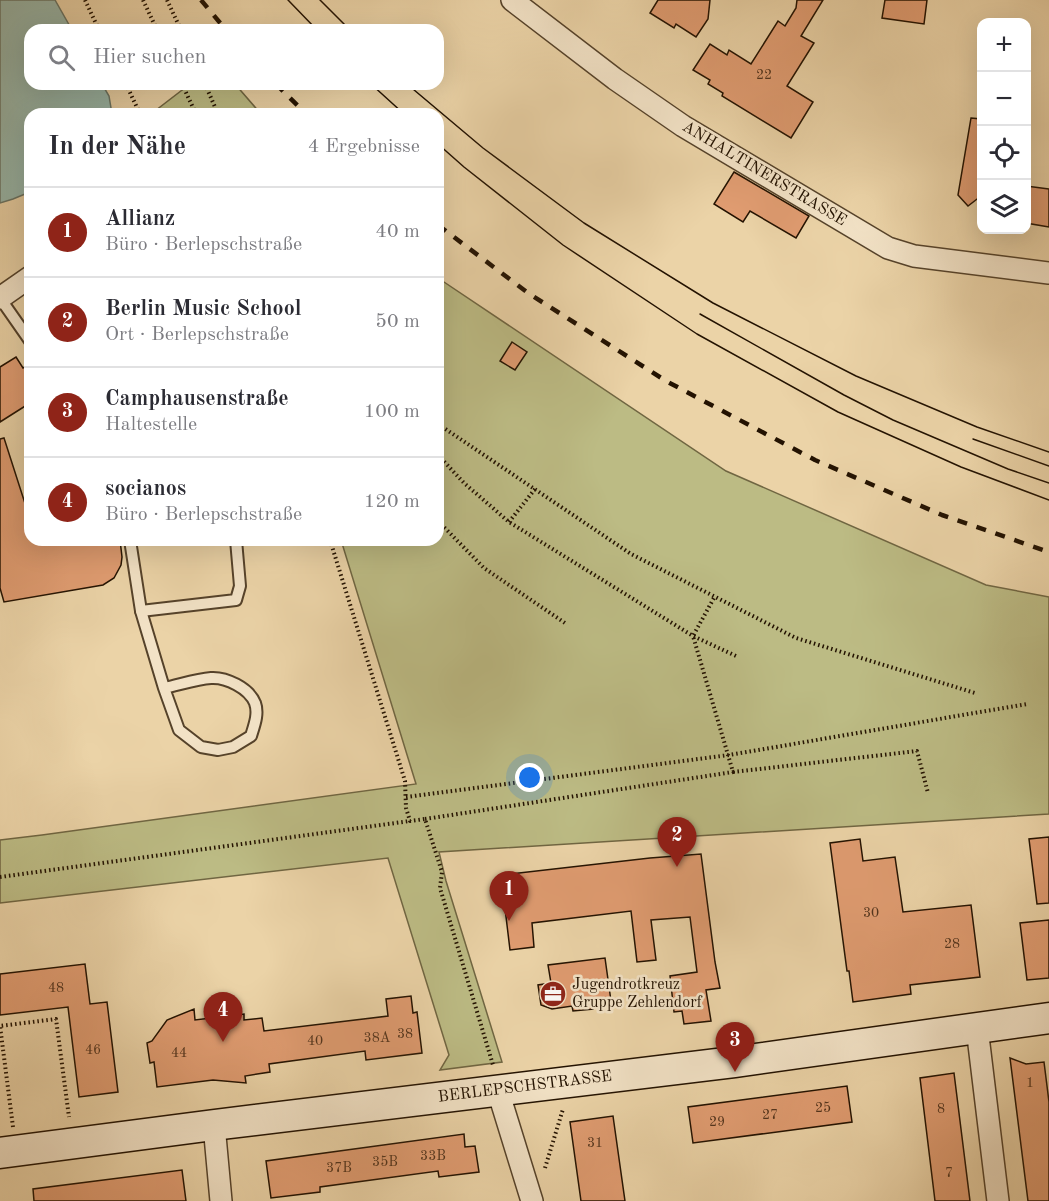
<!DOCTYPE html>
<html lang="de">
<meta charset="utf-8">
<style>
body{margin:0;font-family:"Old Standard TT",serif;background:#f2f2f3;color:#2b2b33}
.controls{position:absolute;right:18px;top:18px;display:grid;overflow:hidden;border-radius:12px;box-shadow:0 6px 24px #0002}
.controls button{width:54px;height:54px;display:grid;place-items:center;padding:0;border:0;border-bottom:2px solid #e1e1e2;background:#fff;color:#2b2b33;font:30px sans-serif}
.you{position:absolute;left:530px;top:778px;width:21px;height:21px;margin:-15px;border:4px solid #fff;border-radius:50%;background:#1a73e8;box-shadow:0 0 0 9px #1a73e833}
.badge{display:grid;place-items:center;width:39px;height:39px;border-radius:50%;background:#8f2418;color:#fff;font-size:20px;font-weight:700}
.pin{position:absolute;translate:-50% -50px;filter:drop-shadow(0 2px 3px #0008)}
.pin::after{content:'';position:absolute;top:32px;width:21px;height:18px;background:inherit;clip-path:polygon(0 0,100% 0,50% 100%)}
.list{margin:0;padding:0;list-style:none}
h2{display:flex;justify-content:space-between;align-items:center;height:78px;margin:0;padding:0 24px;font-size:26px}
h2 small{font-size:20px;font-weight:400;color:#7c7c81}
.list li{display:grid;grid-template-columns:39px 1fr auto;gap:18px;align-items:center;box-sizing:border-box;height:90px;padding:0 24px;border-top:2px solid #e1e1e2}
.list b{display:block;font-size:22px;white-space:nowrap}
.list p{margin:0;font-size:20px;white-space:nowrap;color:#7c7c81}
.list em{font-size:20px;font-style:normal;color:#7c7c81}
.icon{flex:none;width:33px;height:33px;fill:none;stroke:currentColor;stroke-width:2;stroke-linecap:round;stroke-linejoin:round}
.map{position:relative;flex:none;width:1049px;height:1201px;overflow:hidden}
.search{position:absolute;background:#fff;box-shadow:0 6px 24px #0002;left:24px;top:24px;width:420px;height:66px;display:flex;align-items:center;gap:15px;box-sizing:border-box;padding:0 21px;border-radius:18px;color:#7c7c81;font-size:22px}
.panel{position:absolute;background:#fff;box-shadow:0 6px 24px #0002;left:24px;top:108px;width:420px;height:438px;border-radius:18px}
.map>svg:first-child{display:block}
.green{fill:#bcbb84;stroke:#706642;stroke-width:1.5}
.water{fill:#98b7aa;stroke:#697566;stroke-width:1.5}
.building{fill:#e09c71;stroke:#231201;stroke-width:1.5}
.lines{fill:none;stroke-linecap:round;stroke-linejoin:round}
.lane-casing{stroke:#55422a;stroke-width:14}
.street-casing{stroke:#55422a;stroke-width:24}
.secondary-casing{stroke:#231201;stroke-width:33}
.path{stroke:#231201;stroke-width:4;stroke-dasharray:1.5 3;stroke-linecap:butt}
.lane{stroke:#f2e2c6;stroke-width:10}
.street{stroke:#f2e2c6;stroke-width:21}
.secondary{stroke:#f2e2c6;stroke-width:30}
.tram{stroke:#231201;stroke-width:1.5}
.rail{stroke:#231201;stroke-width:4.5;stroke-dasharray:10 10;stroke-linecap:butt}
.labels{text-anchor:middle;dominant-baseline:central;stroke-width:5;stroke-linejoin:round;paint-order:stroke}
.number-label{font-size:14px;fill:#52341d}
.street-label{font-size:16px;fill:#231201;stroke:#f2e2c6}
.poi-label{font-size:16px;fill:#231201;stroke:#f2e2c6;text-anchor:start}
</style>
<div class="map">
<svg width="1049" height="1201" viewBox="0 0 1049 1201">
<rect width="100%" height="100%" fill="#ebd3a7"/>
<filter id="stains"><feTurbulence type="fractalNoise" baseFrequency=".00333" numOctaves="4"/><feColorMatrix values="0 0 0 0 .2 0 0 0 0 .09 0 0 0 0 .02 0 0 0 .5 -.17"/></filter>
<radialGradient id="worn" r=".72"><stop offset=".6" stop-color="#630" stop-opacity="0"/><stop offset="1" stop-color="#630" stop-opacity=".3"/></radialGradient>
<g class="green">
<polygon points="190,84 235,84 261,114 151,114"/>
<polygon points="438,278 726,471 986,585 1049,597 1049,814 439,852 446,881 502,1062 440,1070 449,1055 388,858 0,903 0,840 42,835 416,784 341,540 438,540"/>
</g>
<polygon class="water" points="0,0 55,0 72,30 30,30 30,84 102,84 109,96 112,114 30,114 30,192 13,199 0,203"/>
<g class="building">
<polygon points="658,0 710,0 708,19 696,37 676,24 674,28 650,13"/>
<polygon points="797,0 823,0 801,36 814,43 787,86 813,102 791,138 722,96 723,93 708,84 710,80 693,70 710,44 727,55 729,50 751,64 778,21 785,26 796,8"/>
<polygon points="885,0 927,0 924,24 882,18"/>
<polygon points="971,118 981,119 981,196 968,206 958,195"/>
<polygon points="734,172 809,216 796,238 750,211 743,222 714,204"/>
<polygon points="1026,186 1049,189 1049,227 1026,223"/>
<polygon points="512,342 527,352 515,370 500,361"/>
<polygon points="16,357 23,368 30,364 30,403 0,422 0,367"/>
<polygon points="4,438 30,519 30,540 120,540 122,557 121,565 114,578 103,585 4,602 0,588 0,439"/>
<polygon points="1049,837 1049,903 1037,904 1029,839"/>
<polygon points="860,839 863,861 895,857 903,912 971,905 980,977 910,985 911,994 853,1002 849,971 847,971 830,843"/>
<polygon points="701,854 715,962 720,988 706,990 711,1021 684,1024 682,1011 674,1012 670,976 697,972 690,917 651,920 656,960 637,962 631,911 532,923 534,947 510,950 501,875 650,858"/>
<polygon points="1049,920 1049,978 1027,980 1020,923"/>
<polygon points="605,958 611,1001 592,1004 593,1009 573,1011 572,1006 552,1009 541,1005 538,985 551,983 548,965"/>
<polygon points="85,964 90,1004 107,1002 118,1092 79,1097 68,1007 0,1015 0,974"/>
<polygon points="411,996 413,1013 417,1012 422,1053 366,1060 365,1051 269,1064 270,1072 245,1076 246,1083 213,1080 157,1087 154,1062 150,1063 147,1043 152,1041 167,1020 194,1009 195,1020 244,1014 244,1020 262,1018 264,1031 388,1016 386,999"/>
<polygon points="1010,1058 1026,1064 1044,1062 1049,1102 1049,1201 1028,1201"/>
<polygon points="954,1073 970,1201 935,1201 920,1078"/>
<polygon points="847,1086 852,1122 693,1143 688,1107"/>
<polygon points="613,1116 625,1201 581,1201 570,1122"/>
<polygon points="464,1134 465,1147 475,1146 479,1172 439,1177 438,1171 320,1187 320,1192 271,1198 266,1161"/>
<polygon points="182,1170 186,1201 34,1201 33,1189"/>
</g>
<g class="lines">
<defs>
<g id="lane">
<polyline points="0,298 30,341"/>
<path d="M130,540L141,611L164,688L179,730L201,747L218,750L233,747L251,736C254,726 259,714 255,703C249,688 226,677 211,678C196,679 179,685 164,688"/>
<polyline points="141,611 236,600 240,586 236,540"/>
</g>
<g id="street">
<polyline points="512,0 615,79 683,126 888,248 914,256 1049,273"/>
<polyline points="0,298 30,277"/>
<polyline points="977,1028 998,1201"/>
<polyline points="498,1091 532,1201"/>
<polyline points="214,1125 221,1201"/>
</g>
<polyline id="secondary" points="0,1153 214,1125 734,1062 1049,1018"/>
</defs>
<use href="#lane" class="lane-casing"/>
<use href="#street" class="street-casing"/>
<use href="#secondary" class="secondary-casing"/>
<g class="path">
<polyline points="85,0 99,30"/>
<polyline points="143,0 157,30"/>
<polyline points="167,0 181,30"/>
<polyline points="126,84 140,114"/>
<polyline points="182,84 196,114"/>
<polyline points="205,84 218,114"/>
<polyline points="438,424 631,554 796,638 975,693"/>
<polyline points="438,455 464,483 509,522 693,636 736,656"/>
<polyline points="438,521 484,568 565,623"/>
<polyline points="509,522 535,489"/>
<polyline points="330,540 405,781 406,808 410,821 425,819 442,872 440,888 493,1065"/>
<polyline points="733,772 917,751 928,793"/>
<polyline points="406,797 729,755 1027,704"/>
<polyline points="425,819 733,772 693,636 715,596"/>
<polyline points="0,877 410,821"/>
<polyline points="13,1127 0,1026 56,1019 69,1117"/>
<polyline points="545,1168 563,1109"/>
</g>
<use href="#lane" class="lane"/>
<use href="#street" class="street"/>
<use href="#secondary" class="secondary"/>
<g class="tram">
<polyline points="288,0 317,30"/>
<polyline points="320,0 350,30"/>
<polyline points="371,84 404,114"/>
<polyline points="407,84 483,148 584,223 713,303 856,376 977,427 1049,452"/>
<polyline points="438,144 464,167 563,245 697,334 838,412 961,467 1049,500"/>
<polyline points="700,314 844,395 893,420 1008,469 1049,483"/>
<polyline points="973,439 1049,466"/>
</g>
<g class="rail">
<polyline points="201,0 226,30"/>
<polyline points="276,84 306,114"/>
<polyline points="438,225 528,293 666,381 815,460 942,515 1049,552"/>
</g>
</g>
<defs>
<symbol id="office-disc" viewBox="-11 -11 22 22"><circle r="9.5" fill="#8f2418" stroke="#f2e2c6"/><path d="M-6-3h4V-5.5h4V-3h4V5H-6ZM-1-4.5V-3h2v-1.5ZM-6 0V1H6V0Z" fill="#fff"/></symbol>
</defs>
<g fill-rule="evenodd">
<use href="#office-disc" x="538" y="979" width="30" height="30"/>
</g>
<g class="labels">
<g class="number-label">
<text x="764" y="75">22</text>
<text x="871" y="913">30</text>
<text x="952" y="944">28</text>
<text x="56" y="988">48</text>
<text x="405" y="1034">38</text>
<text x="377" y="1038">38A</text>
<text x="315" y="1041">40</text>
<text x="93" y="1050">46</text>
<text x="179" y="1053">44</text>
<text x="1030" y="1083">1</text>
<text x="823" y="1108">25</text>
<text x="941" y="1109">8</text>
<text x="770" y="1115">27</text>
<text x="717" y="1122">29</text>
<text x="595" y="1143">31</text>
<text x="433" y="1156">33B</text>
<text x="385" y="1162">35B</text>
<text x="339" y="1168">37B</text>
<text x="949" y="1173">7</text>
</g>
<g class="street-label">
<text transform="translate(764 174) rotate(31)">ANHALTINERSTRASSE</text>
<text transform="translate(525 1087) rotate(-7)">BERLEPSCHSTRASSE</text>
</g>
<g class="poi-label">
<text x="572" y="985">Jugendrotkreuz<tspan x="572" dy="18">Gruppe Zehlendorf</tspan></text>
</g>
</g>
<rect width="100%" height="100%" filter="url(#stains)"/>
<rect width="100%" height="100%" fill="url(#worn)"/>
</svg>
<div class="controls">
<button>+</button>
<button>−</button>
<button><svg class="icon" aria-label="locate" viewBox="0 0 24 24"><circle cx="12" cy="12" r="6"/><path d="M12 2v4M12 18v4M2 12h4M18 12h4"/></svg></button>
<button><svg class="icon" aria-label="layers" viewBox="0 0 24 24"><path d="M12 4l9 5-9 5-9-5zM3 14l9 5 9-5"/></svg></button>
</div>
<div class="you"></div>
<div class="pin badge" style="left:509px;top:921px">1</div>
<div class="pin badge" style="left:677px;top:867px">2</div>
<div class="pin badge" style="left:735px;top:1072px">3</div>
<div class="pin badge" style="left:223px;top:1042px">4</div>
<div class="search"><svg class="icon" aria-label="search" viewBox="0 0 24 24"><circle cx="10" cy="10" r="6"/><path d="M15 15l6 6"/></svg>Hier suchen</div>
<section class="panel">
<h2>In der Nähe<small>4 Ergebnisse</small></h2>
<ul class="list">
<li><span class="badge">1</span><div><b>Allianz</b><p>Büro · Berlepschstraße</p></div><em>40 m</em></li>
<li><span class="badge">2</span><div><b>Berlin Music School</b><p>Ort · Berlepschstraße</p></div><em>50 m</em></li>
<li><span class="badge">3</span><div><b>Camphausenstraße</b><p>Haltestelle</p></div><em>100 m</em></li>
<li><span class="badge">4</span><div><b>socianos</b><p>Büro · Berlepschstraße</p></div><em>120 m</em></li>
</ul>
</section>
</div>
